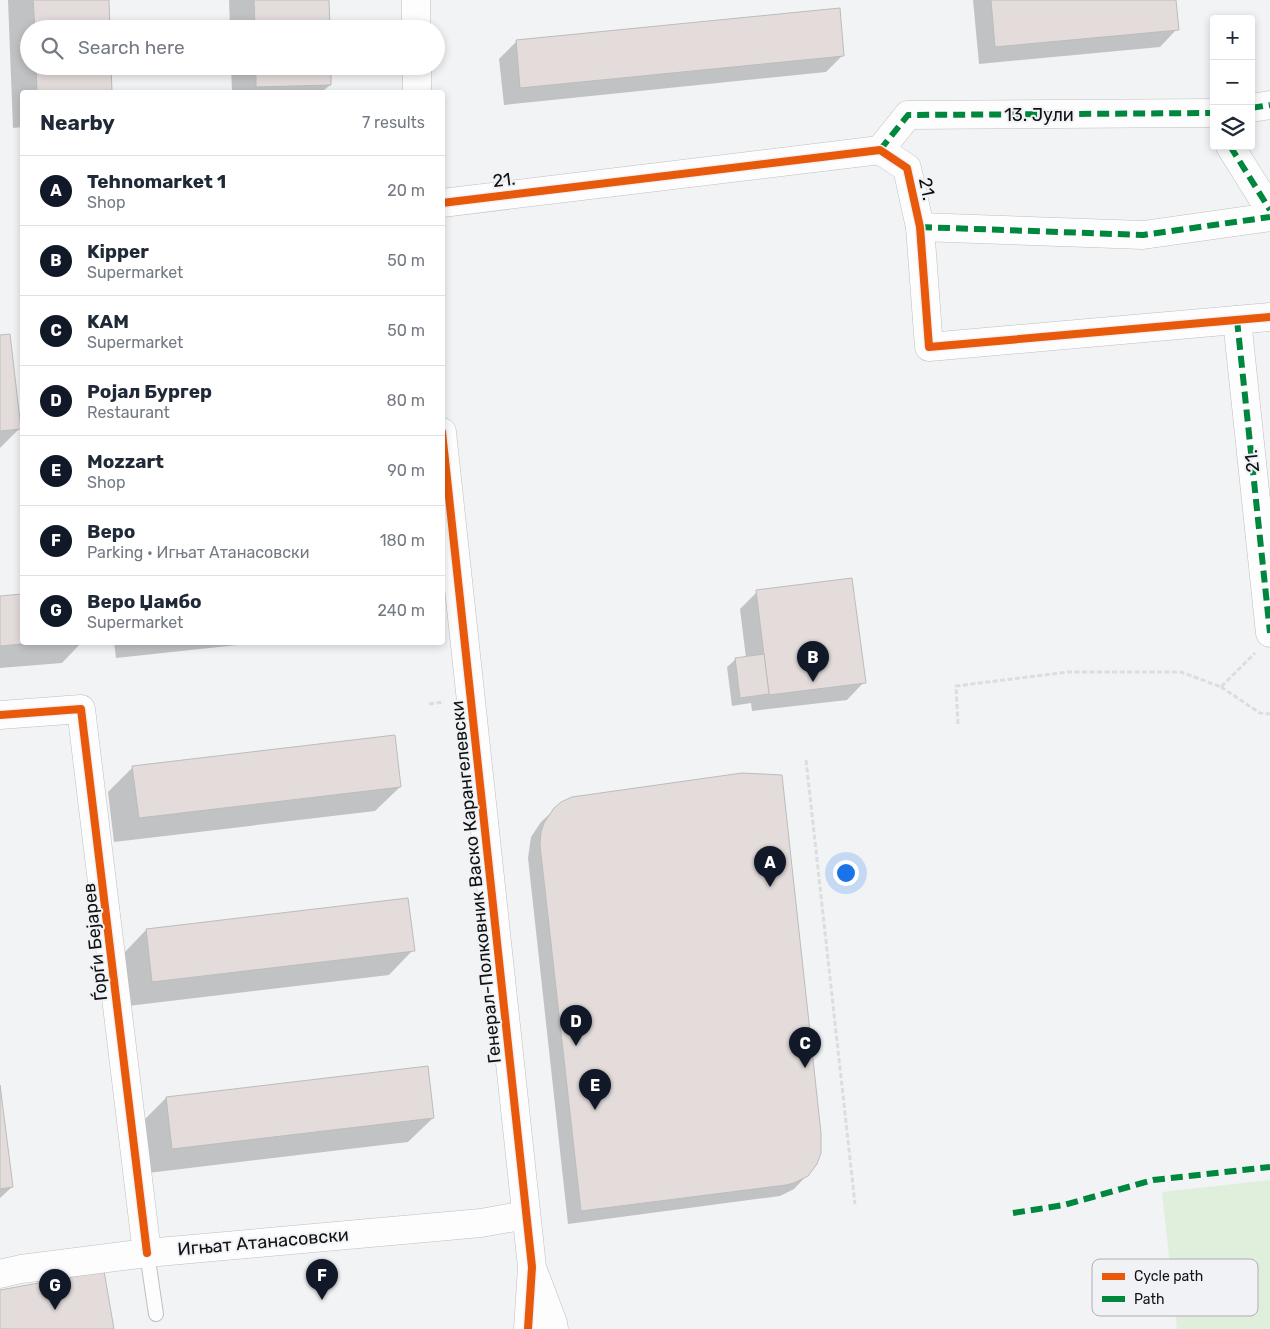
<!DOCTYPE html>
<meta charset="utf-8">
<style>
body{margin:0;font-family:Rubik,sans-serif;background:#f2f2f3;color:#1f2937}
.controls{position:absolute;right:15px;top:15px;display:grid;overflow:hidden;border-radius:5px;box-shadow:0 2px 8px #0003}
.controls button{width:45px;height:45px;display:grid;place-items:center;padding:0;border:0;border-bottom:1px solid #e0e1e3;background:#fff;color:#1f2937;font:25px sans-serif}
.you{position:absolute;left:845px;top:872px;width:18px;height:18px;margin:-12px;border:4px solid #fff;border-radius:50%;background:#1a73e8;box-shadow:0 0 0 8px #1a73e833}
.badge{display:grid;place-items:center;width:32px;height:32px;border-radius:50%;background:#111827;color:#fff;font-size:16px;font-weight:700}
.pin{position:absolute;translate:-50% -41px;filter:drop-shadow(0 1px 2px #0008)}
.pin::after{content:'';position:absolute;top:26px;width:18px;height:15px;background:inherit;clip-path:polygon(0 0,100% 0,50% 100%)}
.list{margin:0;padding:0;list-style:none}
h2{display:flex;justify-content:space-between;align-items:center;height:65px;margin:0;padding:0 20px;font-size:21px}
h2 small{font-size:16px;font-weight:400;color:#747a83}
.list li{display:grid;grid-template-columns:32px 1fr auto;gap:15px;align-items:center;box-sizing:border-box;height:70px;padding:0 20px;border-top:1px solid #e0e1e3}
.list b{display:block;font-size:19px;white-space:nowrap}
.list p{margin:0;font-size:16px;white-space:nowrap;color:#747a83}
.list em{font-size:16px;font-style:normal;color:#747a83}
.icon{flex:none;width:28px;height:28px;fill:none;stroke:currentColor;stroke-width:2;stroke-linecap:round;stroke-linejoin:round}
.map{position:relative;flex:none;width:1270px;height:1329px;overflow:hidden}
.search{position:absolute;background:#fff;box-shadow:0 2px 8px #0003;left:20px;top:20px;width:425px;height:55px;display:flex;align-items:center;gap:12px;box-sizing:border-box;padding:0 18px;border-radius:28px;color:#747a83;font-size:19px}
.panel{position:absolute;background:#fff;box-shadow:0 2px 8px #0003;left:20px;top:90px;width:425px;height:555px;border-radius:5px}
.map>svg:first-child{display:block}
.green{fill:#e0efdb}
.shadow{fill:#0003}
.building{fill:#e3dcdb;stroke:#bcbcbd}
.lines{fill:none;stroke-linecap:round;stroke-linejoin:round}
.lane-casing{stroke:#bebfc1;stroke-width:16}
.street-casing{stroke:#bebfc1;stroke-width:29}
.secondary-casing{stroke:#bebfc1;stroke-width:29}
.path{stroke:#ddd;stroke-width:3;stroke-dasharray:5 2.5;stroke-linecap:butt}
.lane{stroke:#fdfdfe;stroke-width:14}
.street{stroke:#fdfdfe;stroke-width:28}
.secondary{stroke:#fdfdfe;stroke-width:28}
.quiet{stroke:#00873e;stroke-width:6;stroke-dasharray:12 6;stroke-linecap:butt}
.cycleway-casing{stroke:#f0f2f6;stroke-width:11}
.cycleway{stroke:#e8590c;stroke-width:8}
.labels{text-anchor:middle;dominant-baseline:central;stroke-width:4;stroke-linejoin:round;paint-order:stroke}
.street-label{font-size:18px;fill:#101112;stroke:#f0f2f6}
.key{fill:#f0f2f6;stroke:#adaeb2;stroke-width:1}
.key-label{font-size:14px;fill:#101112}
</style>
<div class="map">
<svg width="1270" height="1329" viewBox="0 0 1270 1329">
<rect width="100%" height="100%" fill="#f1f3f5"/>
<polygon class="green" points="1270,1180 1270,1329 1177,1329 1162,1192"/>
<g class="shadow">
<polygon points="8,0 108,0 109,29 29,29 29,66 110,66 111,92 22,92 22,127 13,128"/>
<polygon points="229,0 328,0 328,29 230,29"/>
<polygon points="973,0 1175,0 1177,29 1160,47 979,64"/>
<polygon points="838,9 843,55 826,72 504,105 499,59 516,42"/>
<polygon points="231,66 329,66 330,85 322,92 232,92"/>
<polygon points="0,336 20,428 0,448"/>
<polygon points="757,592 864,682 847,700 752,711 751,703 732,706 727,667 736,659 746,658 740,609"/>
<polygon points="22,595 22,642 82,642 62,663 0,668 0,597"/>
<polygon points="114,642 266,642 116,658"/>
<polygon points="133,767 400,787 375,811 114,842 108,792"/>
<polygon points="555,809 820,1153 812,1170 794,1189 780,1196 568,1224 528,858 531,837 541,822"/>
<polygon points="146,930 413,950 389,975 128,1006 122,955"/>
<polygon points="0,1095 12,1187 0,1198"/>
<polygon points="166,1098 433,1118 408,1142 148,1173 142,1122"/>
</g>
<g class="building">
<polygon points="33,0 109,0 110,29 35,29"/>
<polygon points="254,0 329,0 330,29 255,29"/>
<polygon points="991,0 1176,0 1179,30 995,47"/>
<polygon points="840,8 844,56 520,88 516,40"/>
<polygon points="36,66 111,66 112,92 37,92"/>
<polygon points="256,66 331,66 331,85 256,87"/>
<polygon points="10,334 21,429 0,431 0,335"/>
<polygon points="852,578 866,683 769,695 756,590"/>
<polygon points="22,594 22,642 43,642 0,646 0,596"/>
<polygon points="764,654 769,694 740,698 735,658"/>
<polygon points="395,735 401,787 139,818 132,766"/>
<polygon points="742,773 782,775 821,1133 821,1153 817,1164 808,1176 794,1183 786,1185 581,1211 540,845 541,832 544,823 554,808 561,802 572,797"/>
<polygon points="408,898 415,951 152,982 146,929"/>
<polygon points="428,1066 434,1118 172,1149 166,1097"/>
<polygon points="0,1085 13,1187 0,1189"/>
<polygon points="104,1271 114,1329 0,1329 0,1290"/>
</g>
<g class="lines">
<defs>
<polyline id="lane" points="147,1253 156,1314"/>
<g id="street">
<polyline points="1251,108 1270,105"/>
<polyline points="1230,146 1270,210"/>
<polyline points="880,150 908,115 1214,113"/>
<polyline points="442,203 880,150 907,168 920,227 929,347 1270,317"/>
<polyline points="920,227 1143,235 1270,217"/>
<polyline points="1237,320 1270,633"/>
<path d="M0,715L81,709C104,890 124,1072 147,1253"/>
<polyline points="0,1274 21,1269 147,1253 481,1223 526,1215"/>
</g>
<g id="secondary">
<polyline points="416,0 416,29"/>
<polyline points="417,66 417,92"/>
<polyline points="442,432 532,1267 528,1329"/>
<polyline points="534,1273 553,1323 554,1329"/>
</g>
</defs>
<use href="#lane" class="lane-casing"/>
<use href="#street" class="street-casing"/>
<use href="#secondary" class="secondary-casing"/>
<g class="path">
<polyline points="1221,687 1260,713 1270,714"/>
<polyline points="429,704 444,702"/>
<polyline points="958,724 956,686 1068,672 1181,672 1221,687 1255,653"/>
<polyline points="806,760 855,1204"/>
</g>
<use href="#lane" class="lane"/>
<use href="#street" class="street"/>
<use href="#secondary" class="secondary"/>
<g class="quiet">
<polyline points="1251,108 1270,105"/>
<polyline points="1230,146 1270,210"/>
<polyline points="880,150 908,115 1214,113"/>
<polyline points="920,227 1143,235 1270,217"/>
<polyline points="1237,320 1270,633"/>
<polyline points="1013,1213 1064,1205 1153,1180 1270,1167"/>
</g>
<defs>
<g id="cycleway">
<polyline points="442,203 880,150 907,168 920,227 929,347 1270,317"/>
<polyline points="442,432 532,1267 528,1329"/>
<path d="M0,715L81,709C104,890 124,1072 147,1253"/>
</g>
</defs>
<use href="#cycleway" class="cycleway-casing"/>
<use href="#cycleway" class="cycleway"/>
</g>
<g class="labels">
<g class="street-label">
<text x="1039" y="115">13. Јули</text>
<text transform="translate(504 180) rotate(-7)">21.</text>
<text transform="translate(927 189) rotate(78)">21.</text>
<text transform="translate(1252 461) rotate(-96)">21.</text>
<text transform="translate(476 882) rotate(-96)">Генерал-Полковник Васко Карангелевски</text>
<text transform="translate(95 942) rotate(-96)">Ѓорѓи Бејарев</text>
<text transform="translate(263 1242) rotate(-5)">Игњат Атанасовски</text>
</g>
</g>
<rect x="1092" y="1259" width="166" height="57" rx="8" class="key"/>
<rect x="1102" y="1273" width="23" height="7" fill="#e8590c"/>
<rect x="1102" y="1296" width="23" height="6" fill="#00873e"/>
<g class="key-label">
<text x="1134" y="1281">Cycle path</text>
<text x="1134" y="1304">Path</text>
</g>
</svg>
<div class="controls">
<button>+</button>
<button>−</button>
<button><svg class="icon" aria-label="layers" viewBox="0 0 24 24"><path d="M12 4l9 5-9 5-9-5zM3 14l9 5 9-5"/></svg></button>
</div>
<div class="you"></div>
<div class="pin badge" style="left:770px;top:887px">A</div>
<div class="pin badge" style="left:813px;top:682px">B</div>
<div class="pin badge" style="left:805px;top:1068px">C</div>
<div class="pin badge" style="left:576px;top:1046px">D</div>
<div class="pin badge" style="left:595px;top:1110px">E</div>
<div class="pin badge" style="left:322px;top:1300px">F</div>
<div class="pin badge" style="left:55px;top:1310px">G</div>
<div class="search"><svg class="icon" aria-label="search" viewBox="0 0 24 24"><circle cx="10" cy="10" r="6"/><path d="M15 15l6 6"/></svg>Search here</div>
<section class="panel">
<h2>Nearby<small>7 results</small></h2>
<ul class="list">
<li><span class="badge">A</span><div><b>Tehnomarket 1</b><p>Shop</p></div><em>20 m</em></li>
<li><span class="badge">B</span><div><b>Kipper</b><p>Supermarket</p></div><em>50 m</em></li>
<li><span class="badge">C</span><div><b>KAM</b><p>Supermarket</p></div><em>50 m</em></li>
<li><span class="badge">D</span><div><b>Ројал Бургер</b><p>Restaurant</p></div><em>80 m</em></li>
<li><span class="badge">E</span><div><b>Mozzart</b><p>Shop</p></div><em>90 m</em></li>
<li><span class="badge">F</span><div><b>Веро</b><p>Parking · Игњат Атанасовски</p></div><em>180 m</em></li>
<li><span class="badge">G</span><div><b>Веро Џамбо</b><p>Supermarket</p></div><em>240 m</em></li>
</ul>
</section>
</div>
